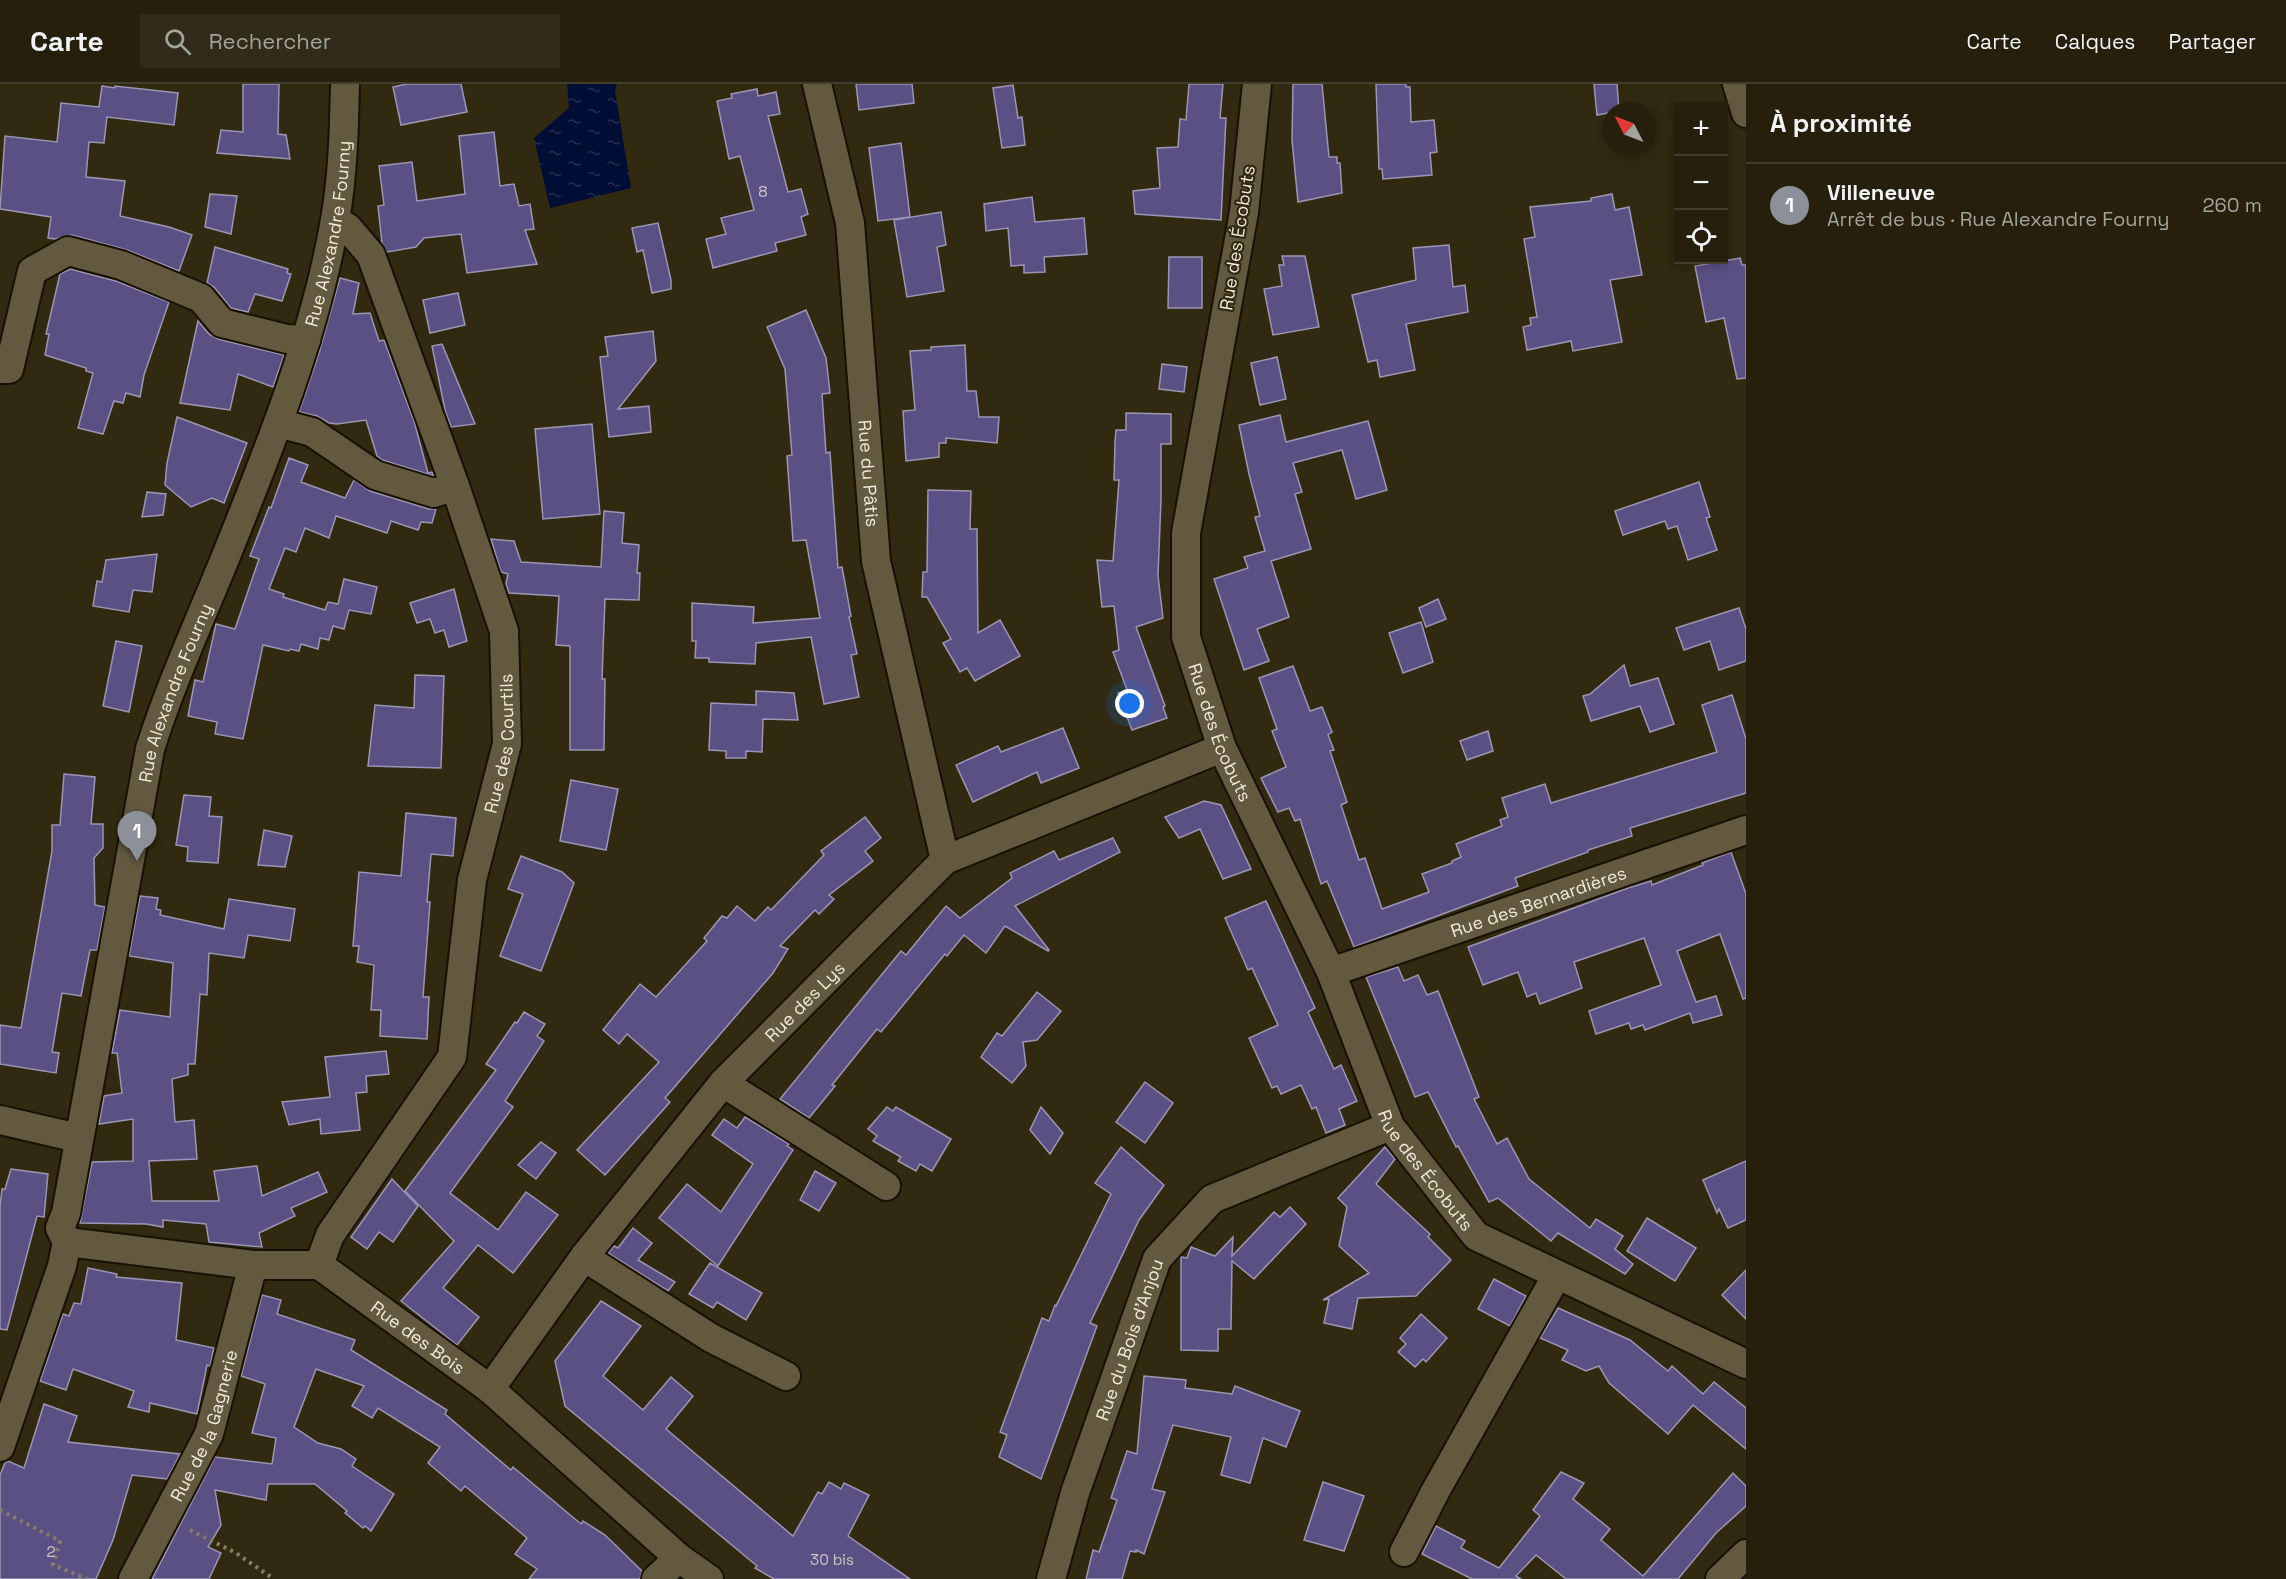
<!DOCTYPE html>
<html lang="fr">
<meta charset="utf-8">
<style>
body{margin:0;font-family:"Space Grotesk",sans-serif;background:#312c1a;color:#f1f3f6}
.controls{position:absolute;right:18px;top:18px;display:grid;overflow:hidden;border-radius:0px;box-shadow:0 3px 9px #0003}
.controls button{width:54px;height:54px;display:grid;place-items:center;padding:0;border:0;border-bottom:2px solid #423d2d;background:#251f0c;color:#f1f3f6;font:30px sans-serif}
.compass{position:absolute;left:1602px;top:18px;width:54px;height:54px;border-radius:50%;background:#251f0c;box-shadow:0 3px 9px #0003;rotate:312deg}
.you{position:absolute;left:1130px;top:620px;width:21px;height:21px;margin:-15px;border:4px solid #fff;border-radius:50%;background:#1a73e8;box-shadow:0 0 0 9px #1a73e833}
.badge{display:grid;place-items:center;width:39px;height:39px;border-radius:50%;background:#8c9099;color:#fff;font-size:20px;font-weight:700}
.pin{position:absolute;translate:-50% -50px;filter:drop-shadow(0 2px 3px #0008)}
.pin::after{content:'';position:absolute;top:32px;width:21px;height:18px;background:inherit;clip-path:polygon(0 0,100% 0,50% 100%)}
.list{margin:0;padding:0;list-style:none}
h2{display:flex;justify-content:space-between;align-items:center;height:78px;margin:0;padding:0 24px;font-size:26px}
h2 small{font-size:20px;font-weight:400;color:#a3a29d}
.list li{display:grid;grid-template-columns:39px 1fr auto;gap:18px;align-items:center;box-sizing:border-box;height:84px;padding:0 24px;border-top:2px solid #423d2d}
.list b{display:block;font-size:22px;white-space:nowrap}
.list p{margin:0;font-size:20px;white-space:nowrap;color:#a3a29d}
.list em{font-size:20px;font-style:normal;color:#a3a29d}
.icon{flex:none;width:33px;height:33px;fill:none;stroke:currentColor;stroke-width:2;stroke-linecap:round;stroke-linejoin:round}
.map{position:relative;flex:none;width:1746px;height:1495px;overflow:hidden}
header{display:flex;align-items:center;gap:36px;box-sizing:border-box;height:84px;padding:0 30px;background:#251f0c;border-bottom:2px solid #423d2d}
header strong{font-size:28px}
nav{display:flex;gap:33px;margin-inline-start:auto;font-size:21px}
.search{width:420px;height:54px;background:#312c1a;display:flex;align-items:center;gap:15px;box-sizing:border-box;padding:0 21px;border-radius:0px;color:#a3a29d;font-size:22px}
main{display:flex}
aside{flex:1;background:#251f0c}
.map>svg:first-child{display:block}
.water{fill:url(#water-ripples)}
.building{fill:#5b5083;stroke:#9b96b3;stroke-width:1.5}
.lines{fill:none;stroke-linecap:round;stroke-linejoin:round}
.minor-casing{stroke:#191100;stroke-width:32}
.path{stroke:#857f6a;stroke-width:4;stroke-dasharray:3 4.5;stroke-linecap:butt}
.minor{stroke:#62593f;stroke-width:28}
.labels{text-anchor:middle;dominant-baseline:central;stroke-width:4.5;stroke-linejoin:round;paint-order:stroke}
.number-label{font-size:15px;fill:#c9c4c5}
.street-label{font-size:18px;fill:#eeeadb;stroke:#312910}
</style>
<header>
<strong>Carte</strong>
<div class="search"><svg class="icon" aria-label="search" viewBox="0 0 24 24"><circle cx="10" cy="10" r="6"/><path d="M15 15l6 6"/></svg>Rechercher</div>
<nav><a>Carte</a><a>Calques</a><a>Partager</a></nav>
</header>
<main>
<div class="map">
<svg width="1746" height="1495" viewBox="0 0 1746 1495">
<defs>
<pattern id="water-ripples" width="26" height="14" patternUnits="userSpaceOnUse" patternTransform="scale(1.5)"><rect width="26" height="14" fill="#000d35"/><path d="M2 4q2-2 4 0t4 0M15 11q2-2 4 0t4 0" fill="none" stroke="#263052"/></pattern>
</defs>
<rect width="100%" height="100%" fill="#312910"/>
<polygon class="water" points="567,0 617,0 615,7 631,104 550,124 534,54 569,24"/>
<g class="building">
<polygon points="243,0 279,0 278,50 286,51 290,75 217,69 221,46 243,48"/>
<polygon points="407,0 461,0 467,28 401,41 393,3"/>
<polygon points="856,0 912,0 914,19 859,26"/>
<polygon points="1189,0 1223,0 1220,34 1226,34 1221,136 1135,130 1133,107 1160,104 1157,64 1178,63 1180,35 1186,36"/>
<polygon points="1293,0 1322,0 1329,73 1337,73 1337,79 1340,79 1342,109 1298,118 1292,56"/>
<polygon points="1376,0 1406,0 1406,3 1410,3 1411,38 1434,36 1437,68 1430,69 1432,91 1383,95 1382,85 1379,85"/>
<polygon points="1594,0 1617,0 1619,27 1597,31"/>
<polygon points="1013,1 1018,34 1022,33 1025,61 1002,64 993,4"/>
<polygon points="102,2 115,4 115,2 178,9 174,41 107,33 104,59 89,58 86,93 125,97 120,132 169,143 192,151 179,187 127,166 72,151 55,155 48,154 51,133 0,125 5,52 57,58 61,19 99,23"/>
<polygon points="757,5 758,12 776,8 780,30 768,32 788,108 801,105 808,130 801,133 806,151 775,159 777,167 713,184 706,155 726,150 721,134 754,126 740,72 729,75 717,17 732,14 731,10"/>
<polygon points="494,48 500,102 514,100 519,122 530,120 534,145 525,146 537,180 467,189 461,150 424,154 416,163 387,168 382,159 378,122 384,121 379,82 412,78 417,117 465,110 459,52"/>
<polygon points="901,59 910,133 878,137 869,64"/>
<polygon points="210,110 237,112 231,150 205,143"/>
<polygon points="1612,110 1615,126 1629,123 1642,191 1610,196 1622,258 1573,267 1571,257 1527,266 1523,243 1531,241 1530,234 1537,233 1524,155 1535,153 1530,123 1591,117 1591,114"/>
<polygon points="1032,113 1035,138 1084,134 1087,170 1044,173 1045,188 1024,189 1024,181 1011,182 1008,144 986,147 984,120"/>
<polygon points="941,128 946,161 937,163 944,207 907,213 894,136"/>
<polygon points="658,139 671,196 671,205 652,209 643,166 637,168 632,144"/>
<polygon points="1449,161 1453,203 1465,201 1468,228 1406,240 1415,286 1380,293 1377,276 1368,278 1352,211 1416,196 1413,164"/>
<polygon points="215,163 288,185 287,189 291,190 282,217 255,210 248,228 231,224 214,203 207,199"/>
<polygon points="1282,172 1305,172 1319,243 1273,251 1264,205 1282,202 1279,181 1284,181"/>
<polygon points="1169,173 1202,173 1202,224 1168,224"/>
<polygon points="1740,174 1742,181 1746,181 1746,294 1737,295 1724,234 1706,238 1695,182"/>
<polygon points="70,185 116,197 169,218 144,291 140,313 126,309 123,319 114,317 103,350 78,344 93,289 86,287 86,284 45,271 49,250 46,250 60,190"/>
<polygon points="340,194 359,199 353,230 370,229 379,257 384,256 414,337 428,389 432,388 434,392 382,376 377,372 366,336 337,340 329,339 317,332 299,328 319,269"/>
<polygon points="458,209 465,241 430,249 423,216"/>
<polygon points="806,226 826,274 830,309 822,310 826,369 830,368 838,484 842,483 851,532 849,533 857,570 851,571 859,613 824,620 811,553 756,559 755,580 709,578 709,574 695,574 696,557 692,557 692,519 754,523 753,539 820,534 806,456 793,457 787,372 792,371 785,285 767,243"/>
<polygon points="198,237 209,250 218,255 284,271 273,303 238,290 230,326 180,319"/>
<polygon points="653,247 656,277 618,325 649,322 651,348 609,353 600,273 608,272 605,253"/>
<polygon points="442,260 475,340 451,343 445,326 432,262"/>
<polygon points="965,261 967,307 976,307 979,333 999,333 997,359 946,354 946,359 939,359 939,373 906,377 903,327 915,326 910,267 931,266 931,263"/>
<polygon points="1277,273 1286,315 1260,321 1251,279"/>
<polygon points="1162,280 1187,283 1184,308 1159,305"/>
<polygon points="1126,329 1171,330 1171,360 1161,360 1161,415 1158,492 1163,534 1136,543 1165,622 1163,623 1167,634 1132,646 1118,609 1127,606 1113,568 1119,566 1114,522 1102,523 1097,476 1113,477 1119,396 1114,396 1115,358 1116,346 1126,346"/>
<polygon points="1280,331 1286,358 1368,337 1387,406 1356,415 1342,366 1293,379 1302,408 1295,410 1311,465 1271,477 1289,533 1257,545 1269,577 1244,586 1214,495 1248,484 1244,473 1265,467 1255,433 1260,432 1249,390 1239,341"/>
<polygon points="177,333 247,359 224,419 212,414 191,423 165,401 167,379"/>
<polygon points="592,340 600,430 543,435 535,345"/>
<polygon points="289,374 308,381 301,398 345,414 354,396 370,407 429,425 436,425 432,439 421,438 418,446 391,437 387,449 336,432 329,454 305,444 296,468 285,464 269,505 284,510 283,513 325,526 328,518 338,520 344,495 377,503 371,530 349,526 344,545 333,542 329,556 320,554 318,565 301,560 299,567 290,565 289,567 263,561 243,655 215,650 217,638 188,632 195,596 203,598 216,540 235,545 259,475 250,472 269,423 271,424"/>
<polygon points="1699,398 1710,433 1706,434 1717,466 1688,476 1677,442 1668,445 1665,437 1623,451 1615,427"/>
<polygon points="928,406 971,407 970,445 977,445 978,549 1000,536 1020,572 975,597 967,584 960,588 943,559 951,555 927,513 922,513 923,488 927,488"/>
<polygon points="147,408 166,410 163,431 142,433"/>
<polygon points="604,427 624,429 622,459 639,461 637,489 640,489 639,516 605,515 602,595 605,595 604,666 570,666 570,562 556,561 559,512 509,509 506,500 508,490 501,488 491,455 514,457 521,478 601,483"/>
<polygon points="157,470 152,508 133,506 129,528 93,522 97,497 102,498 106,476"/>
<polygon points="454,505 467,557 449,563 444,546 435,549 430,535 417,539 410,519"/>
<polygon points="1438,515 1446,535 1426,543 1419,524"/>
<polygon points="1739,524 1746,545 1746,577 1719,586 1710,557 1684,566 1676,544"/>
<polygon points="1421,538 1433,578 1403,589 1389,549"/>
<polygon points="116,557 142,562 129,628 103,622"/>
<polygon points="1624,581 1630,602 1658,594 1674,640 1650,648 1640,622 1591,637 1583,612 1590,610"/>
<polygon points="1293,582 1310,627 1322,623 1332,648 1328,651 1334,666 1330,667 1347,718 1341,721 1359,776 1365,774 1382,825 1429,808 1422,790 1452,779 1452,777 1461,773 1456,760 1502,742 1500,736 1508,733 1502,714 1545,700 1551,719 1717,668 1702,621 1732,611 1746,655 1746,709 1630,744 1632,752 1588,766 1588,768 1515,794 1518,802 1354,863 1327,797 1321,800 1300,735 1295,737 1289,724 1278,728 1261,694 1286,683 1272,647 1277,645 1259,594"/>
<polygon points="415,591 444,592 441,684 368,682 375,621 414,624"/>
<polygon points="756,607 794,609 798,636 763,635 762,668 746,667 746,674 726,674 726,667 709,666 711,619 756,621"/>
<polygon points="1063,644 1079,684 1041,699 1037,688 973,718 956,681 998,662 1001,668"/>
<polygon points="1488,647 1493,667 1467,676 1460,657"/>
<polygon points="64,690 95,693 91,740 103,740 103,764 94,774 95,821 105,823 97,866 90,866 81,912 62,909 52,968 59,969 56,989 0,980 0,941 21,944 52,767 52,741 60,741"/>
<polygon points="571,696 618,705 606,766 560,757"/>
<polygon points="184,711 211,713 209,732 222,733 218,779 187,777 188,763 176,761"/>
<polygon points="1204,717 1221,721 1251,785 1223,795 1200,745 1179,754 1165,733"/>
<polygon points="406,729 456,734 453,772 431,770 427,818 430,818 423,913 429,913 427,955 380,952 381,926 371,926 374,881 357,878 359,862 353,862 359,788 401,792"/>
<polygon points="865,733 881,754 865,767 873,777 829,811 834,815 819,830 815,826 780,862 788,865 773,889 665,1014 670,1018 605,1091 577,1066 659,978 627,950 619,960 603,946 640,900 656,913 707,857 704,854 722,832 727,834 737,822 755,837 768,823 771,826 824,771 821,767"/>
<polygon points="264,746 292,752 285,783 258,781"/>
<polygon points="1113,754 1120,768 1015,822 1049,866 1048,867 1005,842 986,869 964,851 947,872 945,870 881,948 877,945 832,1001 835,1002 809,1034 780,1015 901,867 906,871 946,822 960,834 1012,794 1010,789 1054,767 1059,776"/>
<polygon points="1731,768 1746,810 1746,914 1743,915 1720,850 1677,867 1696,918 1716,912 1722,931 1693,939 1690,929 1645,946 1643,941 1631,945 1629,939 1596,950 1589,927 1661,901 1644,854 1574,878 1582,904 1540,920 1536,909 1527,913 1518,888 1483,901 1468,863 1628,804 1651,797 1652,801 1703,781 1702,779"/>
<polygon points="521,772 562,788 574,799 541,887 500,872 523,810 508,805"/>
<polygon points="140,812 158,814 156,825 161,826 160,831 224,845 229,815 295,825 290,857 248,851 244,874 209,869 207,911 200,910 195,980 188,980 188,991 172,995 175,1038 194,1036 197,1075 149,1077 152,1117 219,1117 214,1087 257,1082 262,1112 318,1088 327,1108 291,1124 295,1132 259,1149 262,1163 209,1158 206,1140 163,1136 163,1143 146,1140 80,1139 92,1078 133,1077 133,1035 99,1040 104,1012 122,1009 117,969 112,969 120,926 170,933 173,879 129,872"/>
<polygon points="1266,817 1315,924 1308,928 1334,985 1341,981 1357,1017 1339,1025 1345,1041 1326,1049 1316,1023 1312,1025 1301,1001 1281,1010 1277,1002 1272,1004 1249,954 1278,941 1252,884 1248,886 1225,834"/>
<polygon points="1398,883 1404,897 1418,891 1427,911 1438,907 1479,1013 1474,1015 1497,1060 1507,1054 1529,1095 1590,1144 1596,1135 1623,1152 1615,1165 1633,1180 1625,1190 1558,1149 1551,1157 1498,1114 1489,1118 1458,1062 1456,1063 1428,1008 1415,1013 1366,893"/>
<polygon points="1037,908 1061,927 1037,956 1023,958 1026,982 1012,999 981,973 997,949 1002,952"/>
<polygon points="524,928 545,940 537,952 544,957 505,1017 513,1023 450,1109 498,1146 526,1108 558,1131 513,1189 478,1161 443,1204 479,1233 457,1261 401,1217 454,1157 405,1107 496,986 486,980 515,938 517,939"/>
<polygon points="386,967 389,990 366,992 367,1008 356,1009 360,1046 321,1050 320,1035 289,1041 282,1018 330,1013 325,973"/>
<polygon points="1145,998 1173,1019 1145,1059 1116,1038"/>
<polygon points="887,1023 893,1027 896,1023 951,1055 932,1087 920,1080 916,1087 898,1077 901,1073 873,1057 877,1052 868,1045"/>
<polygon points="1041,1023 1063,1049 1050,1070 1030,1046"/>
<polygon points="745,1033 789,1060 787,1062 793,1066 718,1182 659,1134 687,1100 721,1128 753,1080 712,1051 724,1035 737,1044"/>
<polygon points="541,1058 556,1069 536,1095 518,1081"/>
<polygon points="1121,1063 1164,1101 1139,1136 1090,1239 1097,1242 1041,1395 999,1373 1007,1351 1000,1348 1042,1234 1049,1237 1055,1221 1056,1222 1111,1110 1095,1099"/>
<polygon points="1385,1063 1395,1075 1376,1100 1430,1150 1428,1153 1451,1176 1416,1212 1358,1214 1352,1245 1324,1239 1329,1215 1323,1216 1369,1189 1339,1162 1347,1123 1338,1114"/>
<polygon points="1746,1077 1746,1136 1728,1144 1719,1125 1717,1129 1703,1096"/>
<polygon points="11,1085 48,1090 44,1133 37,1132 7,1246 0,1245 0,1123 2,1105 5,1105"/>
<polygon points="815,1087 836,1099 819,1127 800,1116"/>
<polygon points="392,1095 418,1122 393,1158 379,1148 367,1165 351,1153"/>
<polygon points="1290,1123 1306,1140 1254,1195 1232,1177 1231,1245 1218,1245 1218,1267 1181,1266 1181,1173 1187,1174 1191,1163 1215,1172 1233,1153 1232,1172 1274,1128 1280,1133"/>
<polygon points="1647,1134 1696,1164 1675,1197 1627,1167"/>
<polygon points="633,1144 652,1159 638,1176 675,1198 668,1207 608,1169 614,1162 618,1164"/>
<polygon points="710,1179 762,1209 746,1236 717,1218 713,1224 689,1210"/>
<polygon points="88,1184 117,1190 116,1193 182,1199 176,1256 214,1264 210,1282 207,1281 197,1330 150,1319 149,1328 128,1323 134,1307 73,1285 66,1306 40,1297 63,1230 69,1232 74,1219 81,1220"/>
<polygon points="1746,1186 1746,1235 1722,1211"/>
<polygon points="1494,1195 1526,1212 1510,1242 1478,1225"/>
<polygon points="262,1211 281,1216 277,1230 355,1256 351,1266 447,1326 445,1330 511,1386 513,1383 581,1440 583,1437 605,1451 642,1487 640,1495 529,1495 537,1485 515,1470 527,1454 465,1402 461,1407 428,1379 440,1363 378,1324 372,1334 352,1322 364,1302 316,1285 294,1343 318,1359 341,1365 356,1375 352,1382 394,1410 371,1447 365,1442 363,1444 345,1429 347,1427 315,1400 268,1400 266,1416 215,1406 221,1441 208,1463 221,1469 209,1495 152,1495 215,1373 272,1380 276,1354 252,1349 265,1300 241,1292"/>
<polygon points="601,1217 641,1242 603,1292 643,1326 671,1293 693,1312 666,1345 793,1452 818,1408 822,1410 829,1398 841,1405 844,1399 869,1411 848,1452 910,1495 774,1495 755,1484 757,1482 565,1322 555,1277"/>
<polygon points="1558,1224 1630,1256 1668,1287 1672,1282 1703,1310 1714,1298 1746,1324 1746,1365 1693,1321 1668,1350 1609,1299 1599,1282 1586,1287 1562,1276 1568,1266 1540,1254"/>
<polygon points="1421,1230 1447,1254 1426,1278 1423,1275 1415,1283 1398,1268 1406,1260 1400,1254"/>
<polygon points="1144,1292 1186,1296 1185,1304 1232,1310 1235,1302 1300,1327 1286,1363 1263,1354 1250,1399 1221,1391 1231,1353 1173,1341 1152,1405 1165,1408 1144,1470 1136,1466 1136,1468 1130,1467 1122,1495 1086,1495 1093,1466 1099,1468 1117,1416 1111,1414 1127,1367 1137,1370"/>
<polygon points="44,1320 77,1332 68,1358 180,1370 167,1395 132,1391 113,1456 96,1495 0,1495 0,1391 5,1379 8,1377 24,1384"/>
<polygon points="1561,1388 1584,1399 1573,1415 1610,1445 1601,1456 1643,1492 1733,1389 1746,1402 1746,1422 1716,1449 1678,1495 1566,1495 1536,1471 1516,1492 1521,1495 1472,1495 1422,1470 1436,1442 1465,1457 1461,1464 1499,1484 1540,1432 1533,1426"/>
<polygon points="1323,1398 1364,1412 1344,1467 1304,1456"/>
</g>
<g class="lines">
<defs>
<g id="minor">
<path id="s1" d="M817,0L850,139L876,477L945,776"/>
<path id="s2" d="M1257,0L1244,128L1186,449V553L1222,664L1331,888L1390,1042L1476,1152L1746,1280"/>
<polyline points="1737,0 1746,29"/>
<polyline points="0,285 9,285 32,187 68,167 121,181 201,214 222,239 287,255 306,256"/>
<polyline points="278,339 312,348 375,391 434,409 455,402"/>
<path id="s3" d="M1331,888L1746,746"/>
<polyline points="723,999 886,1102"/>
<polyline points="0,1036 78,1054"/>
<path id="s4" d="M67,1158L253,1181H319L490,1305L679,1474L709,1495"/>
<polyline points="584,1173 711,1254 786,1292"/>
<path id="s5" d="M319,1181L330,1151L452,973L472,796L507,660L504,547L455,402L371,171L348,144L335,136"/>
<path id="s6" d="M490,1305L584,1173L723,999L945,776L1222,664"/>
<path id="s7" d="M0,1363L62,1182L67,1158L60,1144L66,1129L150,665C171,599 200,536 226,472C270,363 315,251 335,136C343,91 344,45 345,0"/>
<polyline points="1404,1468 1436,1406 1557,1191"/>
<path id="s8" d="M133,1495L209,1350L253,1181"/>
<polyline points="656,1495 679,1474"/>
<path id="s9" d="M1051,1495L1075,1409L1157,1175L1212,1115L1390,1042"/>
<polyline points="1720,1495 1746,1470"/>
</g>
</defs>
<use href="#minor" class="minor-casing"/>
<g class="path">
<polyline points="0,1426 60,1457 53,1481 87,1495"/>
<polyline points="190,1446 236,1469 274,1495"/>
</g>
<use href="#minor" class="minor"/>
</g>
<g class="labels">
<g class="number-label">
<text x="763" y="107">8</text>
<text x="51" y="1467">2</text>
<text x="832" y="1475">30 bis</text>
</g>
<g class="street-label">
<text stroke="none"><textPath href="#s7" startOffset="1266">Rue Alexandre Fourny</textPath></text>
<text transform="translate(1237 154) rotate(-81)">Rue des Écobuts</text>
<text stroke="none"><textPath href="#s1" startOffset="394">Rue du Pâtis</textPath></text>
<text stroke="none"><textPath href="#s7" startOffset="780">Rue Alexandre Fourny</textPath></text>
<text stroke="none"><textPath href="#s2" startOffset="660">Rue des Écobuts</textPath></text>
<text stroke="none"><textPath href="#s5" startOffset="566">Rue des Courtils</textPath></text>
<text stroke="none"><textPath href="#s3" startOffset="219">Rue des Bernardières</textPath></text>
<text stroke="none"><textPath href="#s6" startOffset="500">Rue des Lys</textPath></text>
<text stroke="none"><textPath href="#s2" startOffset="1146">Rue des Écobuts</textPath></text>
<text stroke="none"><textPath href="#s4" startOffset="376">Rue des Bois</textPath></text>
<text stroke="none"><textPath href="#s9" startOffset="252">Rue du Bois d'Anjou</textPath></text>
<text stroke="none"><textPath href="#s8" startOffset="170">Rue de la Gagnerie</textPath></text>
</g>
</g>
</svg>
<div class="controls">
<button>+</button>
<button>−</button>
<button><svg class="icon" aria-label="locate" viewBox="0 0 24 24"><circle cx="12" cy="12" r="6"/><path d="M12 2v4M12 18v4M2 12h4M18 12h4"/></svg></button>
</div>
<svg class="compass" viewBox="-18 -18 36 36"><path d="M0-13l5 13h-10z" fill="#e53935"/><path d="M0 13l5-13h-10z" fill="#a3a29d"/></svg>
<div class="you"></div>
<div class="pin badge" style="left:137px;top:777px">1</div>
</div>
<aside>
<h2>À proximité<small></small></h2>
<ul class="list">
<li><span class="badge">1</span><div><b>Villeneuve</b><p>Arrêt de bus · Rue Alexandre Fourny</p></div><em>260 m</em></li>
</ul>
</aside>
</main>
